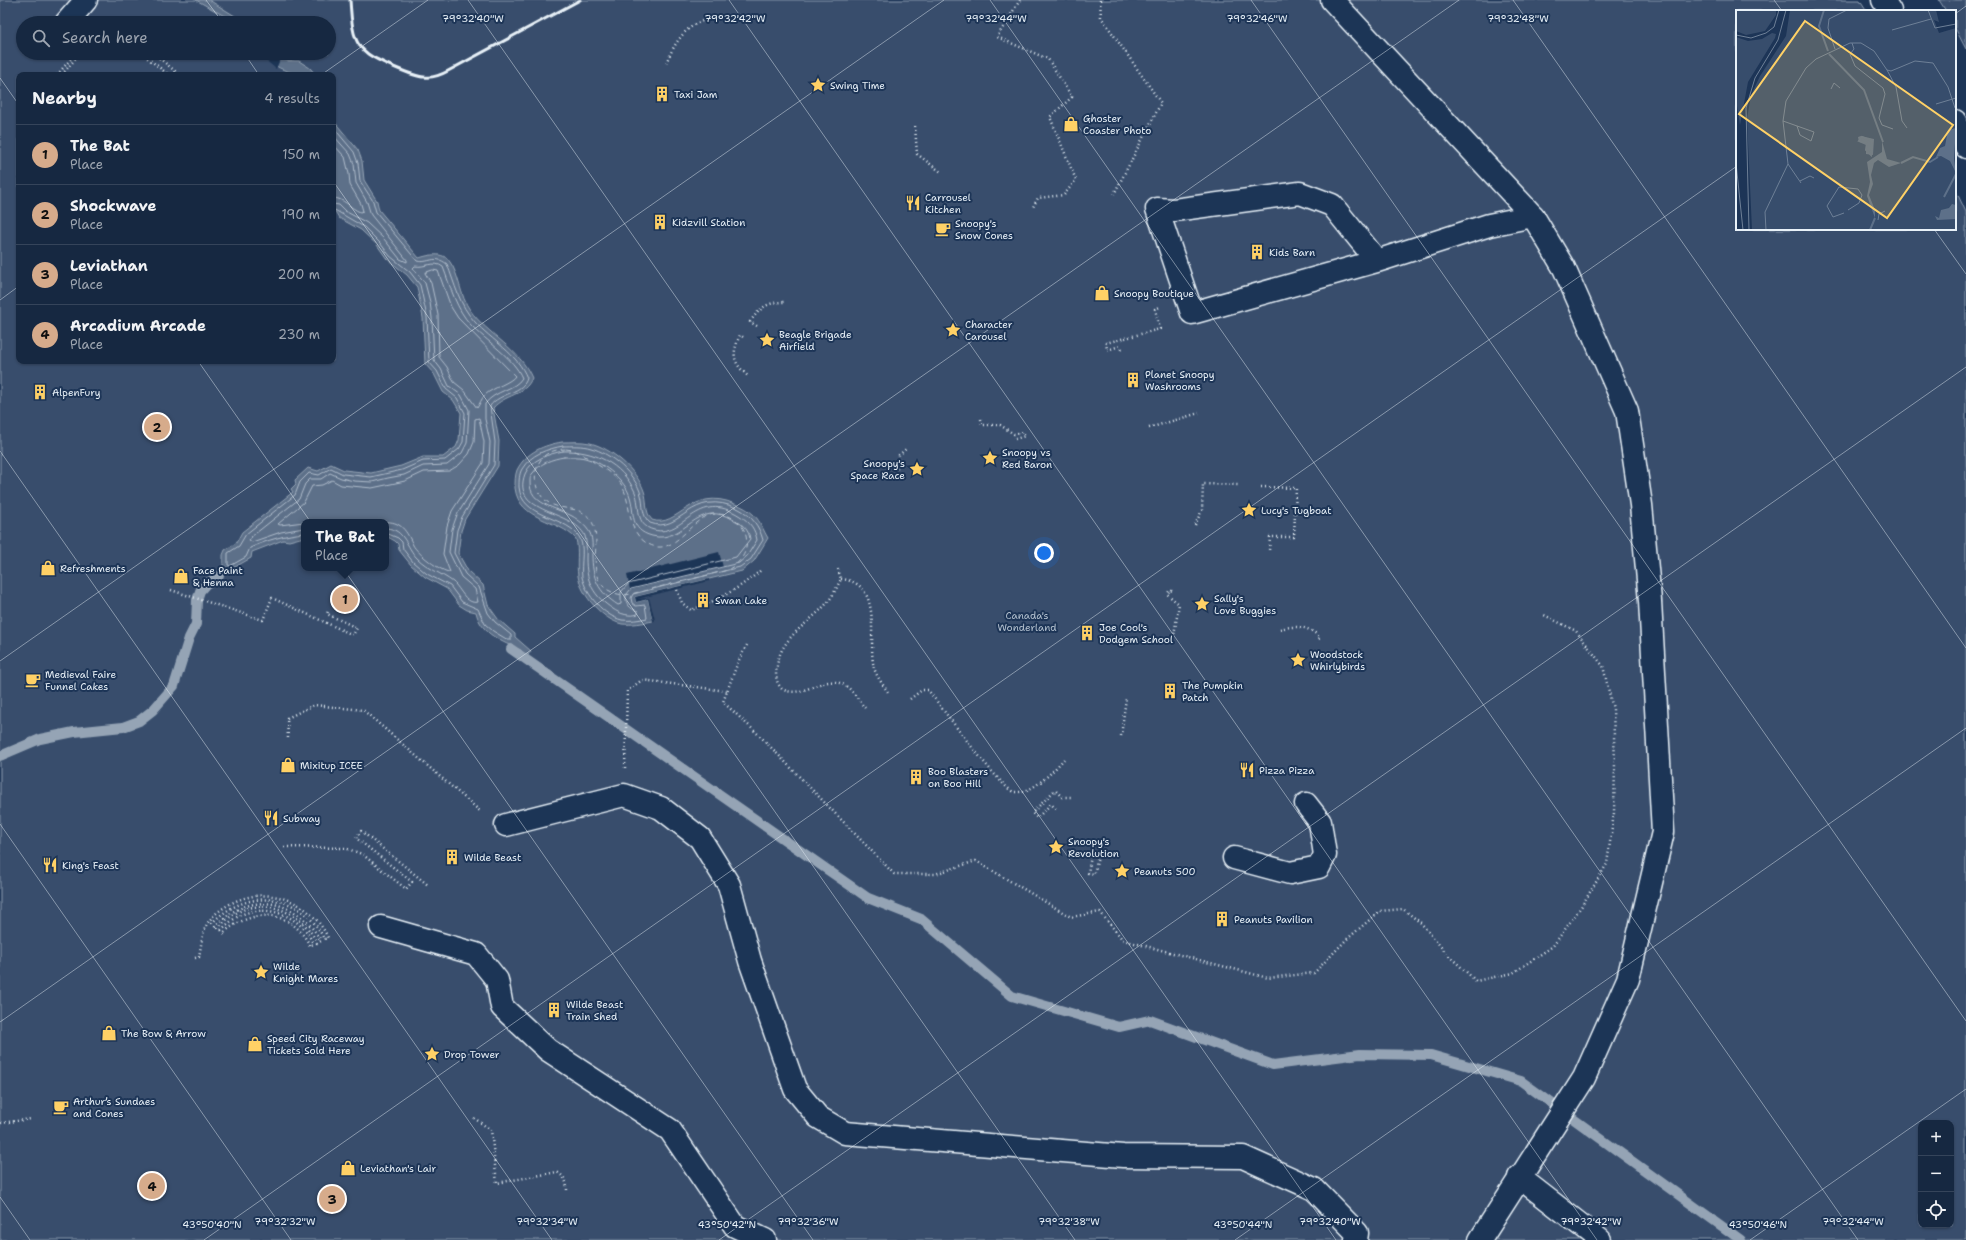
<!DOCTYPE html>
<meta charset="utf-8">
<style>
body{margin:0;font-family:"Shantell Sans",sans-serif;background:#1f3048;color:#f1f3f6}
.controls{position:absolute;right:12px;bottom:12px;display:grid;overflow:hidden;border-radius:8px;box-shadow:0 1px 3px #0004}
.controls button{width:36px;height:36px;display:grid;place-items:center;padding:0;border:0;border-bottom:1px solid #35445a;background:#162841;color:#f1f3f6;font:20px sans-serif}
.you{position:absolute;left:1044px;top:553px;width:14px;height:14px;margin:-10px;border:3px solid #fff;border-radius:50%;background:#1a73e8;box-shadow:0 0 0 6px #1a73e833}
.badge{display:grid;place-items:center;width:26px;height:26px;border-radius:50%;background:#d6ab8b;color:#111;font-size:13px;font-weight:700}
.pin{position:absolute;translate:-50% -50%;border:2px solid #fff;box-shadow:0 1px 4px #0006}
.popup{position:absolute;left:301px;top:519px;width:88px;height:52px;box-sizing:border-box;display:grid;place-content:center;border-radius:8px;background:#162841;filter:drop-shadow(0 1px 3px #0005);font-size:13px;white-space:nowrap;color:#9ea6b1}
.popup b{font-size:15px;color:#f1f3f6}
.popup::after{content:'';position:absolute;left:50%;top:100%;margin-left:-8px;border:8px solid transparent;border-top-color:#162841}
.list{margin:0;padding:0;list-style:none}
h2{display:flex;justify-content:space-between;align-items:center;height:52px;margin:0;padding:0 16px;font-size:17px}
h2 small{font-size:13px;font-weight:400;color:#9ea6b1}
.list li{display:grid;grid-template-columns:26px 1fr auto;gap:12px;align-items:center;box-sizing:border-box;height:60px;padding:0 16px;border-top:1px solid #35445a}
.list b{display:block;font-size:15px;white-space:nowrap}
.list p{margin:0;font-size:13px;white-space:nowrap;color:#9ea6b1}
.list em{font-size:13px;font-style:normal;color:#9ea6b1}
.icon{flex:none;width:22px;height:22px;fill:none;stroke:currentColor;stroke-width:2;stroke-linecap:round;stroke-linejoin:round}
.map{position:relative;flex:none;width:1966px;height:1240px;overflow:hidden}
.search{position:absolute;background:#162841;box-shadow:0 1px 3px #0004;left:16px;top:16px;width:320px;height:44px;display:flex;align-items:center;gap:10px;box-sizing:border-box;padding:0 14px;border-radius:22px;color:#9ea6b1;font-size:15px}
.panel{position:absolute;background:#162841;box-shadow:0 1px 3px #0004;left:16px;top:72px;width:320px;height:292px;border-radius:8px}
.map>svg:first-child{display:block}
.green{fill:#374d6c;stroke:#909fb2;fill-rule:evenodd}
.water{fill:#5d7089;stroke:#95a4b5}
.pier{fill:#1d3557}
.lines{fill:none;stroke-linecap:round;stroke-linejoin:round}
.shore{stroke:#b0bdcc;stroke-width:1}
.stream{stroke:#95a4b5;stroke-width:10}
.ferry{stroke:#b7c4d1;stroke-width:1;stroke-dasharray:5 4;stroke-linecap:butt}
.minor-casing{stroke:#e8f1f8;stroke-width:25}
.highway-casing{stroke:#e8f1f8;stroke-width:25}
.path{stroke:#e8f1f8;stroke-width:2.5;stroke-dasharray:1 3;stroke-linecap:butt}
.minor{stroke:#1d3557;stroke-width:22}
.highway{stroke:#1d3557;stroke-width:22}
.rail{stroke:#e8f1f8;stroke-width:3}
.ticks{fill:none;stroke:#e8f1f8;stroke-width:1;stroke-opacity:0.45}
.labels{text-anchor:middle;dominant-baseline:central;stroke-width:4;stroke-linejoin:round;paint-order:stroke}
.poi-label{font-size:10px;fill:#e8f1f8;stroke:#1d3557;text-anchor:start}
.park-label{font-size:10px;fill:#b3c0ce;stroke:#1d3557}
.inset-river{fill:none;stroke:#5d7089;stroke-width:2}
.inset-road{fill:none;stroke:#6e8097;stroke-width:1}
.view{fill:#ffd166;fill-opacity:0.15;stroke:#ffd166;stroke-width:2}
.inset-edge{fill:none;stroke:#e8f1f8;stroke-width:2}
.ticks-label{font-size:10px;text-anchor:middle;fill:#e8f1f8;stroke:#1d3557;stroke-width:4;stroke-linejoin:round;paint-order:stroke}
</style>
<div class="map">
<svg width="1966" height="1240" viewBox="0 0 1966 1240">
<rect width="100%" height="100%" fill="#1d3557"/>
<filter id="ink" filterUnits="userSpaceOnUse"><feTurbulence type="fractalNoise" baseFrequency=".025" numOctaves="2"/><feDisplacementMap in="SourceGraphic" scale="8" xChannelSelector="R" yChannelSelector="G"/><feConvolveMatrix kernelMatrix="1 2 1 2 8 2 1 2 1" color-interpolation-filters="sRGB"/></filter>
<g filter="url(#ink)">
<g class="green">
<path d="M0,0H1860L1867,11H1737V229H1955V189L1966,212V1240H0ZM23,23H329V53H23ZM19,75H333V361H19ZM304,522H386V568H304ZM1921,1123H1951V1225H1921Z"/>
<polygon points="1939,0 1966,0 1966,49 1955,28 1955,11 1946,11"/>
</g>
<g class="water">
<polygon points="196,0 209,0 235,16 242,23 233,23 228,18"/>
<path d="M261,53H271L288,61H299L310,68L316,75H295L293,73C279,69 271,64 261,53Z"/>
<path d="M333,120L358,150L362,161L364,180L377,201L379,210L419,258C429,255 443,251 450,262C459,274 460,296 470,310C488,335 520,349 532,378C525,396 505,394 493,408L499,441L498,466L465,519L461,531L458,553L468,571L483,585L488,605L498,619L515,634V637L531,651L528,655L524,654L521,650C502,642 481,634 476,612L467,610L459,605L447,589L425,577L411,565L399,550L398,544L395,541L386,536V522H304V537L289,541L283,540L252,552L251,558L219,576L223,566V555L225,550L236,543L242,532L293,492L291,489L296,484L295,480L308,468L318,471L331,464L344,470L371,473L401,466L423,457H443L456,447L459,440L461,413L453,400L443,392L434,374L425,364L423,318L417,287L407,275L387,259L377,245L361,230L339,218L333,208Z"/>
<path d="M562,442C571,442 581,441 590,443C611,448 637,470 644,491C648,501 644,511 652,520C678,529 691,485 735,504C742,506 749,510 754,515C761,522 763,530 768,538L754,561L742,571L635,597L636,602L648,599L653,621C643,623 632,625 622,624C603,620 581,595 578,576C576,564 579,551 576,539C559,519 519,521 515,488C515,482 515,475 517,470C526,452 544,445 562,442Z"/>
</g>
<g class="pier">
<polygon points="264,53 276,53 282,55 276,69 262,57"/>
<polygon points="719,552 723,567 630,590 627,575"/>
<polygon points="709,579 709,581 637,599 649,598 655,620 653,622 648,599 636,602 635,597"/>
</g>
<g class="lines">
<g class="shore">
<path d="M333,127L354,152L358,163L360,181L373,201L376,212L417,261C429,264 434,254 447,264C455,284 459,305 475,322C491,340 518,354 527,378C524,393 499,393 490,406L495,442L494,465L462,517L457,530L454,553L465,574L479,587L488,613L495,622L511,635V640H508L493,631L485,624L478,609L462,602L450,586L427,574L413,562L403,549L402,542L398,538L386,533"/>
<polyline points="333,135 350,154 354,164 356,183 367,202 371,215 407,260 407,262 400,259 384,239 367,223 345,211 339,205 333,204"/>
<path d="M333,144L345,157L349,174L350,185L361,204L363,211L360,212C350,208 344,198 333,198"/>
<path d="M433,270L438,271L451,307L458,318L515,376C512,382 492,388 485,395C481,399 480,404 477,408L464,390L454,382L447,367L439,357L438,315L431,283L425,273Z"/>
<path d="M563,446C572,446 582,445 591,448C610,453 636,474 641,495C644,506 641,515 650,523C681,535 690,486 739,509C752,516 759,526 763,540L751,559L740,567L633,594L631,598L632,603L636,606L645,605L647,618C639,620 630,621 622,620C604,616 586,595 582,577C580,564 586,545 578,535C562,515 522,518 519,487C519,481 519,474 522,469C531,454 547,449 563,446Z"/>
<path d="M563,451C593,450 622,463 635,492C641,506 634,525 654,530C684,538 697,488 740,516C750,522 755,529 757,540L747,556L739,563L631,589L626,595C625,604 630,609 638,611V614C630,617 620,614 613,609C593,596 586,581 586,558C586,551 587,543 585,536C574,510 510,514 525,474C531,459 549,454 563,451Z"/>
<path d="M564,457C572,457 580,456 588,459C604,463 626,481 630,497C635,513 629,530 652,536C685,545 696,496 736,521C744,525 749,531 750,539L736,557L628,584L621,592V604L618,605C598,592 592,578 592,554C592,547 593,540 590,533C586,526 579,520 572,516C557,508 529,504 530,482C530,479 530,476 533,473C540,463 552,459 564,457Z"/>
<path d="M304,522L280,525L278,524L304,502L312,486L322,485L332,480L341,485L372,488L405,481L424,472L449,471L459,465L469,454L474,442L475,419L479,418L484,442L483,463L452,511L447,526L443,554L450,572C441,572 417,553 413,545C407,532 401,520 384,522"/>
<path d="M304,528L281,532L252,542L249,540L251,537L299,499L305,484L310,479H321L330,473L341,478L354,481L372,482L388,478L404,475L423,466L447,465L462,453L467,443L469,410L461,395L449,386L441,369L434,360L432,318L430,302L425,283L413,268L415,266C425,268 434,260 443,267C451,288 456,309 471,325C486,341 514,358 522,378C515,390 495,390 485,404V419L490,442L489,464L457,515L452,529L449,552L461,577L475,589L478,602C466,605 461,589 453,582C441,573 428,569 417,558C406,547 405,529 386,528"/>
<path d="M304,533C285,535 267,540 250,548L246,557L230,566L228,565V553L239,546L246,534L295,495L300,482L309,473L319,475L331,468L343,474L371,477L402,470L423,461L445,460L459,449L463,442L465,413L457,398L446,389L437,371L429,362L427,317L420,285L410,272L390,256L380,243L364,227L333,209"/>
</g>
<g class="stream">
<polyline points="511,649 868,898 921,919 1012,996 1119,1027 1150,1020 1273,1065 1360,1054 1431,1055 1521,1081 1741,1240"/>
<polyline points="0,756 40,739 74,732 123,727 139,721 153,710 174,686 189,638 196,624 197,600 200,591 206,584 219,576"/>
</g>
<path class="ferry" d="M566,449C578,450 585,456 595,463C604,469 615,475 621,484C632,502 626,529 645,542C676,563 690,512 718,514C753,516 757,560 724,571L631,594C622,596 615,594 608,590C585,576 602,544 593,524C584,504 564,512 549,503C533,493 531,470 543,457C549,451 558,449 566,449Z"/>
<defs>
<g id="minor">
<polyline points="1332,0 1533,216 1564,268 1627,411 1641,505 1650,601 1663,832 1628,979 1584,1078 1480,1240"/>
<polyline points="66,23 86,0"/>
<polyline points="1377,261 1332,205 1300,193 1174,210 1157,209 1192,313 1377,261 1489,225 1533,216"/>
<polyline points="506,825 624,795 661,808 700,838 729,885 750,961 795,1089 818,1117 845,1133 1123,1156 1243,1157 1314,1189 1357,1233 1356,1240"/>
<polyline points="1234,858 1290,873 1319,867 1325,855 1320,822 1306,804"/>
<polyline points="381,927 476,954 497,980 502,1007 548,1050 670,1130 735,1226 765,1240"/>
<polyline points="1519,1177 1600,1240"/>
</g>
<g id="highway">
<polyline points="1883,0 1890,11"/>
<polyline points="1955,121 1966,147"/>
</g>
</defs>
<use href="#minor" class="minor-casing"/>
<use href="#highway" class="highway-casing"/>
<g class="path">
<polyline points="1020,0 997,37 1048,59 1072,97 1050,117 1076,180 1064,195 1038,198 1032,209"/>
<polyline points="1100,0 1101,17 1161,103 1114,194"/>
<polyline points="141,53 169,75"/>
<polyline points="153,53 180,75"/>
<path d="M666,63C680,31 696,14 733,19"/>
<polyline points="57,75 76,53"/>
<polyline points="62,75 80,53"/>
<polyline points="915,126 917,154 941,172"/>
<path d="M757,326L750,322C760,308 767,302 784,302"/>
<path d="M743,337L740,335C731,355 733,363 749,377"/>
<polyline points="1122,349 1120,346 1107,350 1106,343 1160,329 1155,309 1160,307"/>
<polyline points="981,419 982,425 1000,425 1014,434 1023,432 1025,436 1015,439"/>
<polyline points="1149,428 1199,413"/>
<polyline points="898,468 896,469 899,455 907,448"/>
<polyline points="1261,487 1296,488 1294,537 1270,537 1269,551"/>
<polyline points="1195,525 1202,510 1203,484 1239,485"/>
<path d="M838,569L841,579C837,587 833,596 827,603C809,624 781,636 777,666C775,675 776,683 782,689C804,701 825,670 847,687C854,692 859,701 865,708"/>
<path d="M841,579C885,583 867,640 874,668C877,677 883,685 888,692"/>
<polyline points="171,590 263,620 272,598 353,635 357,628 327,614 328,611"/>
<path d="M677,590L682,603L691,610C713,603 744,586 761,570"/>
<polyline points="1172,591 1170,590 1167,594 1179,604 1174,635"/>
<path d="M1280,629C1295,625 1310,626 1320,638L1317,640"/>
<polyline points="747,645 738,662 723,702 759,735 894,874 935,874 976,861 1071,917 1100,912 1123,940 1268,978 1314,973 1346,940 1380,911 1403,909 1421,923 1447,954 1476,981 1513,973 1553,946 1581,907 1607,864 1614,813 1615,763 1613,709 1603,666 1576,631 1544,615"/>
<path d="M910,699L922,690H928C939,704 1003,791 1014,792C1033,794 1052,772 1064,759"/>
<polyline points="1121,736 1126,698"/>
<polyline points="288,738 287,718 314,705 363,710 481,812"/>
<polyline points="625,768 627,691 642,680 727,691"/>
<polyline points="1056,809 1051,804 1037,818 1032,813 1055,790 1062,797 1071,797"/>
<polyline points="1093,845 1088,873 1094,874 1098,857"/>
<polyline points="284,847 345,848 362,854 406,889 412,882 356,838 361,831 428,885"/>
<path d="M195,958L199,957C201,947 202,933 207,924C213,914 225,906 236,901C271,886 312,902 328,938L324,939C302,892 247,887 212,923L215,926C250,890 297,898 321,941L317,943C304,914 270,898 240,911C231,915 224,922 218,928L221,930C229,923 236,916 246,913C273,905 303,918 313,944L310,946C291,908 253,908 223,933L226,935"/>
<path d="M474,1118L491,1130L497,1183L557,1172C565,1177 567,1182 567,1191"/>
<polyline points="1,1123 31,1119"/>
</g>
<use href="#minor" class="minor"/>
<use href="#highway" class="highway"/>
<path class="rail" d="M350,0C351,12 351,28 356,39C358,45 363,50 368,54C376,60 414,77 424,77C432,78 441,75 448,71L580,0"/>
</g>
</g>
<path class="ticks" d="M206,0L223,23M468,0L1336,1240M729,0L1597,1240M990,0L1858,1240M1251,0L1966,1021M1513,0L1966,648M1774,0L1782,11M1955,14L1966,6M244,53L259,75M321,75L428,0M0,78L19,105M333,181L1075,1240M1934,229L1966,274M0,300L19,286M198,361L813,1240M0,451L552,1240M0,661L944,0M0,824L291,1240M0,1022L1459,0M0,1197L30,1240M204,1240L1737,166M719,1240L1966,367M1235,1240L1966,728M1750,1240L1966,1089"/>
<defs>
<symbol id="sight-bare" viewBox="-9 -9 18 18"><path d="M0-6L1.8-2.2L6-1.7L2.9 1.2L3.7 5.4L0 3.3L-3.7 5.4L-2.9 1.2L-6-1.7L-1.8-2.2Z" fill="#ffd166" stroke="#1d3557" stroke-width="2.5" paint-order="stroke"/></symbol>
<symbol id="building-bare" viewBox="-9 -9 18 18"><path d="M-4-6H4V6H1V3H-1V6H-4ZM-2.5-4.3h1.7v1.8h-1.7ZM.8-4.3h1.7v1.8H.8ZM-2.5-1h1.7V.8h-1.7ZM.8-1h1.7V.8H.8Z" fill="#ffd166" stroke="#1d3557" stroke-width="2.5" paint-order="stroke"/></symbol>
<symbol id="shop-bare" viewBox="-9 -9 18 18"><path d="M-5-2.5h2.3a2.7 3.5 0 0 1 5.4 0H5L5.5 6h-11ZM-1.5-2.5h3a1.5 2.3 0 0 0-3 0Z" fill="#ffd166" stroke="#1d3557" stroke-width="2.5" paint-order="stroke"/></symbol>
<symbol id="restaurant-bare" viewBox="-9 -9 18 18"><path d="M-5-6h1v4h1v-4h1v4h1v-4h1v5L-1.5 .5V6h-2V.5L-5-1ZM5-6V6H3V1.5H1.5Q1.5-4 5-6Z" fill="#ffd166" stroke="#1d3557" stroke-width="2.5" paint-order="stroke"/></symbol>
<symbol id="cafe-bare" viewBox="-9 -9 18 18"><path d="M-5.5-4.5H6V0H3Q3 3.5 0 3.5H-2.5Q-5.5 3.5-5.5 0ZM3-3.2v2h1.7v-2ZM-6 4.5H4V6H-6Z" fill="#ffd166" stroke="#1d3557" stroke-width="2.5" paint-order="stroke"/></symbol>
</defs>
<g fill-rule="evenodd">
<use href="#sight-bare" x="807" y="74" width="22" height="22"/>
<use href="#building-bare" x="651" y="83" width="22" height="22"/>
<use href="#shop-bare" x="1060" y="113" width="22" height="22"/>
<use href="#restaurant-bare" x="902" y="192" width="22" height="22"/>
<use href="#building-bare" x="649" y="211" width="22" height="22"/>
<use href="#cafe-bare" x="932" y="218" width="22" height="22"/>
<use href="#building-bare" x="1246" y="241" width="22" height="22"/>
<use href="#shop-bare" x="1091" y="282" width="22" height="22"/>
<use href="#sight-bare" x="942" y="319" width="22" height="22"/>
<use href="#sight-bare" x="756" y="329" width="22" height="22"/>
<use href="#building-bare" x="1122" y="369" width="22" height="22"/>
<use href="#building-bare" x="29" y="381" width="22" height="22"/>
<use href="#sight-bare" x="979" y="447" width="22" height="22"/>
<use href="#sight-bare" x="906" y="458" width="22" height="22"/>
<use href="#sight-bare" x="1238" y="499" width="22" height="22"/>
<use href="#shop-bare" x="37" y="557" width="22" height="22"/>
<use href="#shop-bare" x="170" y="565" width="22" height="22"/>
<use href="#building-bare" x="692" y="589" width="22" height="22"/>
<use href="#sight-bare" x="1191" y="593" width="22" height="22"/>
<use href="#building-bare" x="1076" y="622" width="22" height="22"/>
<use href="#sight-bare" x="1287" y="649" width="22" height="22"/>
<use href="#cafe-bare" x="22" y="669" width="22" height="22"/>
<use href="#building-bare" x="1159" y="680" width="22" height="22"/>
<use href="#shop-bare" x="277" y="754" width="22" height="22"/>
<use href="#restaurant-bare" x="1236" y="759" width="22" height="22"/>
<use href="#building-bare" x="905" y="766" width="22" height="22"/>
<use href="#restaurant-bare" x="260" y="807" width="22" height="22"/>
<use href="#sight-bare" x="1045" y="836" width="22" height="22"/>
<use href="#building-bare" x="441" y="846" width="22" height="22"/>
<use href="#restaurant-bare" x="39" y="854" width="22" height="22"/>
<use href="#sight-bare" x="1111" y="860" width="22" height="22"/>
<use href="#building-bare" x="1211" y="908" width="22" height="22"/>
<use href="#sight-bare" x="250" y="961" width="22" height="22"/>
<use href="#building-bare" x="543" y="999" width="22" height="22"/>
<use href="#shop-bare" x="98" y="1022" width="22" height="22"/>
<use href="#shop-bare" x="244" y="1033" width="22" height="22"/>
<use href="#sight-bare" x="421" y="1043" width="22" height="22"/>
<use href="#cafe-bare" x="50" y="1096" width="22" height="22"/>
<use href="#shop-bare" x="337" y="1157" width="22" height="22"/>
</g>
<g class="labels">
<g class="poi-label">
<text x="830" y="85">Swing Time</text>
<text x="674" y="94">Taxi Jam</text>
<text x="1083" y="118">Ghoster<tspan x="1083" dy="12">Coaster Photo</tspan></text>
<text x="925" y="197">Carrousel<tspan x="925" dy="12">Kitchen</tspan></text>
<text x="672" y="222">Kidzvill Station</text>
<text x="955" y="223">Snoopy's<tspan x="955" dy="12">Snow Cones</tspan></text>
<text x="1269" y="252">Kids Barn</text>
<text x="1114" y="293">Snoopy Boutique</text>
<text x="965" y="324">Character<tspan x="965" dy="12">Carousel</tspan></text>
<text x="779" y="334">Beagle Brigade<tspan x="779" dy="12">Airfield</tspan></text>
<text x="1145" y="374">Planet Snoopy<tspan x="1145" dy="12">Washrooms</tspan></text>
<text x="52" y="392">AlpenFury</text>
<text x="1002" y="452">Snoopy vs<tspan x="1002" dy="12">Red Baron</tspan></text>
<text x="905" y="463" text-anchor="end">Snoopy's<tspan x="905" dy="12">Space Race</tspan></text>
<text x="1261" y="510">Lucy's Tugboat</text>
<text x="60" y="568">Refreshments</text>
<text x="193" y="570">Face Paint<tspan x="193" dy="12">&amp; Henna</tspan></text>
<text x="1214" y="598">Sally's<tspan x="1214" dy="12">Love Buggies</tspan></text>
<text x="715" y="600">Swan Lake</text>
<text x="1099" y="627">Joe Cool's<tspan x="1099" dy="12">Dodgem School</tspan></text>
<text x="1310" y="654">Woodstock<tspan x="1310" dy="12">Whirlybirds</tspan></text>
<text x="45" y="674">Medieval Faire<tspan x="45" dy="12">Funnel Cakes</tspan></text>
<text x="1182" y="685">The Pumpkin<tspan x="1182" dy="12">Patch</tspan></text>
<text x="300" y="765">Mixitup ICEE</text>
<text x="1259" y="770">Pizza Pizza</text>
<text x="928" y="771">Boo Blasters<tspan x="928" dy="12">on Boo Hill</tspan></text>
<text x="283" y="818">Subway</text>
<text x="1068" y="841">Snoopy's<tspan x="1068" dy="12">Revolution</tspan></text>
<text x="464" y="857">Wilde Beast</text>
<text x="62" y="865">King's Feast</text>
<text x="1134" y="871">Peanuts 500</text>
<text x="1234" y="919">Peanuts Pavilion</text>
<text x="273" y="966">Wilde<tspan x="273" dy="12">Knight Mares</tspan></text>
<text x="566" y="1004">Wilde Beast<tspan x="566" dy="12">Train Shed</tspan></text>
<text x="121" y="1033">The Bow &amp; Arrow</text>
<text x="267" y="1038">Speed City Raceway<tspan x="267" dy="12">Tickets Sold Here</tspan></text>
<text x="444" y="1054">Drop Tower</text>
<text x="73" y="1101">Arthur’s Sundaes<tspan x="73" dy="12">and Cones</tspan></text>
<text x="360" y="1168">Leviathan's Lair</text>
</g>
<g class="park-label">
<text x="1027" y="615">Canada's<tspan x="1027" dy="12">Wonderland</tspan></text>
</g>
</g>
<g transform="translate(1736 10)">
<rect width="220" height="220" fill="#1d3557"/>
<path d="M0,0H40V5L29,21L10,25L0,21ZM54,0H200L203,12L198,10L203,23L220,18V220H16L11,109L15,85L24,66L50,26ZM36,23L40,24L39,28L12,72L4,115L0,90V27L12,31L26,29Z" fill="#374d6c"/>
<path d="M220,118L218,149L220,163L214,151L205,146L200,147L204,138L209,136L212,120ZM125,126L138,129L137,145L130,144V135L123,132L122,127ZM146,131L151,149L165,153L153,157L142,150L138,153L135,165L137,174L133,185L139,200V208L131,186L134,172L131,152L146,142ZM216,194L220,195V209L201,210L199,206L203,208L205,200L213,198Z" fill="#5d7089"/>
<path class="inset-river" d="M88,0L83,16L92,41M93,44L128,80L147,132M126,127L136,131L135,145L130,140L131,133L123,131ZM165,153L177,147L194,152L202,147M208,187L220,164M134,220L139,208"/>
<path class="inset-road" d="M192,0L199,18L220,14M156,20L195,9M0,25L15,28L30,23L38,17L43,0M116,33L118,39L114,44L119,56L147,78L149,84L143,108L146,115L157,119M99,39L92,18L93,9L111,0M151,60L160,77L166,111L171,118M95,79L98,73L104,78M200,94L220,88M47,111L78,122L75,131L64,125L61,116M0,153L7,220M52,154L65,173M64,171L74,166L78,168M108,203L97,207L91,196L103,177L122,179L126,185L123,193L112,200M142,210L143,204L149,201M13,220L10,98L19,68L42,30L50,0M30,220L29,202L52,154L47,111L50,91L70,58L80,49L114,33H125L138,41L151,60L155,61L179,51L197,53L212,77L219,98"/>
<path class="view" d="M69,11L217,115L151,208L3,104Z"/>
<rect width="220" height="220" class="inset-edge"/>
</g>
<g class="ticks-label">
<text x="473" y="22">79°32'40"W</text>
<text x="735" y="22">79°32'42"W</text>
<text x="996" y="22">79°32'44"W</text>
<text x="1257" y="22">79°32'46"W</text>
<text x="1518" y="22">79°32'48"W</text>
<text x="285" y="1225">79°32'32"W</text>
<text x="547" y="1225">79°32'34"W</text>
<text x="808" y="1225">79°32'36"W</text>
<text x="1069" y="1225">79°32'38"W</text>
<text x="1330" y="1225">79°32'40"W</text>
<text x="1591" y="1225">79°32'42"W</text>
<text x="1853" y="1225">79°32'44"W</text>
<text x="212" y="1228">43°50'40"N</text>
<text x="727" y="1228">43°50'42"N</text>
<text x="1243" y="1228">43°50'44"N</text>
<text x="1758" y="1228">43°50'46"N</text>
</g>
</svg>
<div class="controls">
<button>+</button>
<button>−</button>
<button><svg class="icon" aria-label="locate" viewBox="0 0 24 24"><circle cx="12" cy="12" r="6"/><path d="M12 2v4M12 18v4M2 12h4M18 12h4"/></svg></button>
</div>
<div class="you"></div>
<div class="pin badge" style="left:345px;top:599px">1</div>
<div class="popup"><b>The Bat</b>Place</div>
<div class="pin badge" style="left:157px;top:427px">2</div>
<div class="pin badge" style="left:332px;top:1199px">3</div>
<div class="pin badge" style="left:152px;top:1186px">4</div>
<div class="search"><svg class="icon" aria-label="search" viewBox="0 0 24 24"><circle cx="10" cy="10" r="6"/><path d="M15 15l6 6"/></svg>Search here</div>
<section class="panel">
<h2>Nearby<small>4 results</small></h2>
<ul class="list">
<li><span class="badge">1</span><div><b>The Bat</b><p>Place</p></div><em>150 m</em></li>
<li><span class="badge">2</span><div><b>Shockwave</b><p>Place</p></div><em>190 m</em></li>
<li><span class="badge">3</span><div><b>Leviathan</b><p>Place</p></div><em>200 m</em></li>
<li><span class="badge">4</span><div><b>Arcadium Arcade</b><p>Place</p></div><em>230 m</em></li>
</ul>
</section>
</div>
